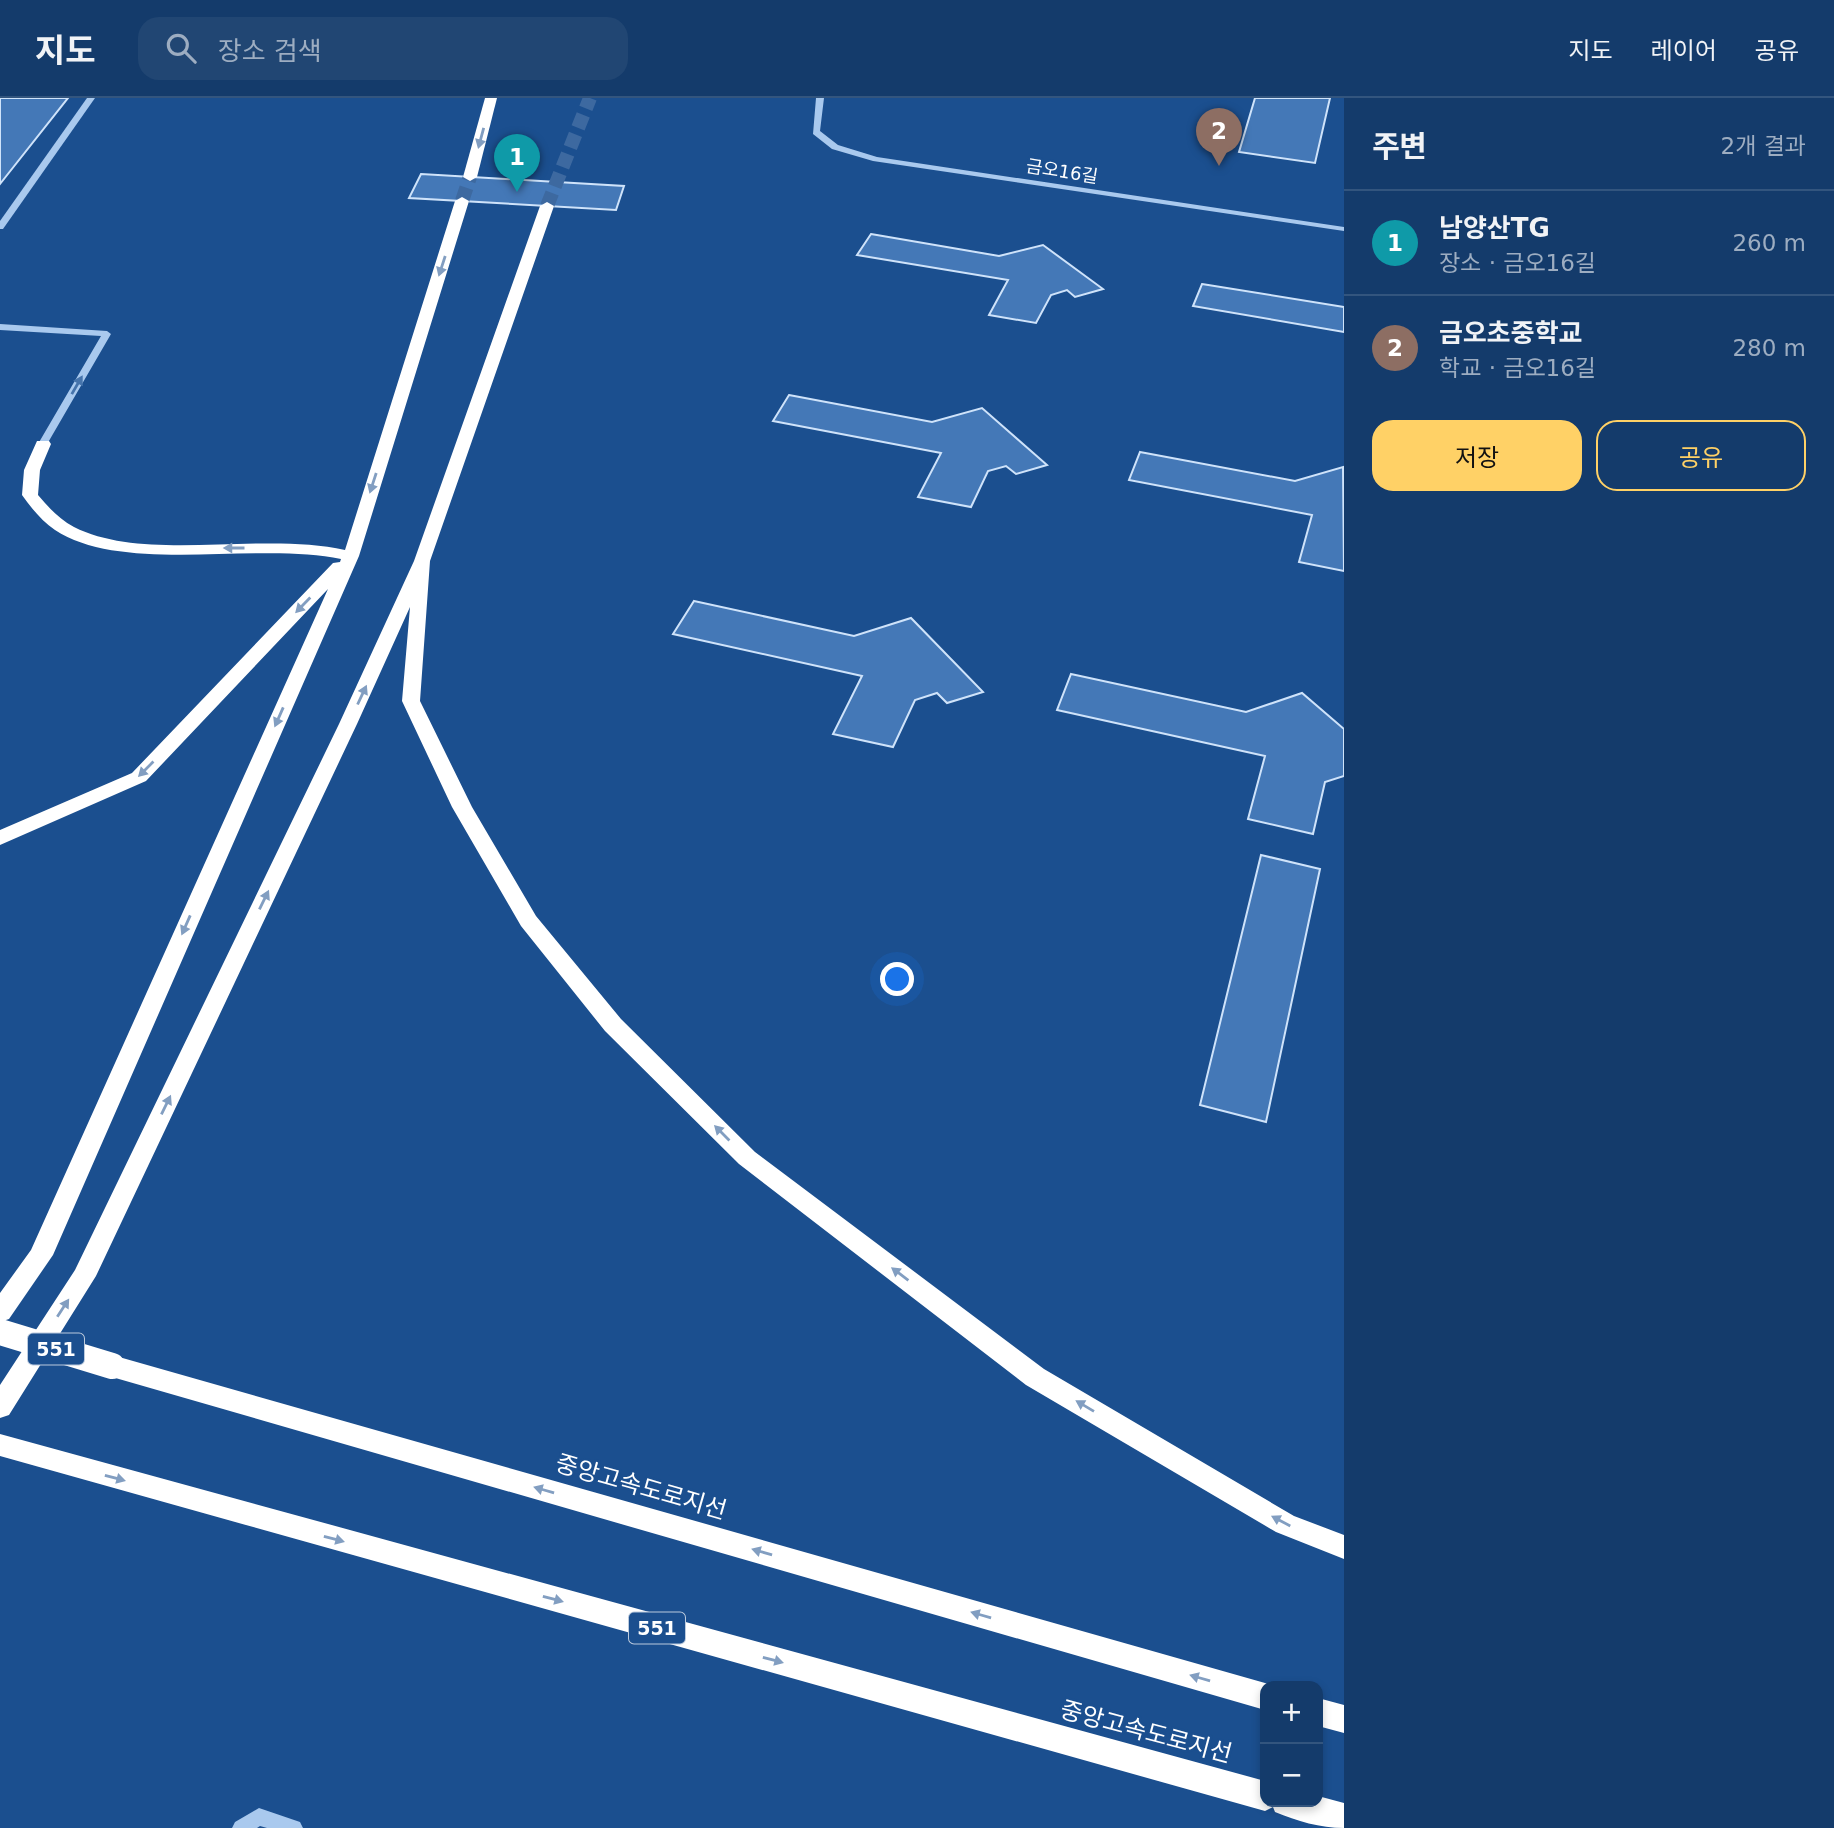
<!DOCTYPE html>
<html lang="ko">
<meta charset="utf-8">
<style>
body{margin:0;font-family:"DejaVu Sans","Noto Sans KR",sans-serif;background:#214673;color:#f1f3f6}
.controls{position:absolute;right:21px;bottom:21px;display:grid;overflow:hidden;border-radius:14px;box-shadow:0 4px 10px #0003}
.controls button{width:63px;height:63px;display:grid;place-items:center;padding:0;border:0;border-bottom:2px solid #33557e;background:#143b6b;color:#f1f3f6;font:35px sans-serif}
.you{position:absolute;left:898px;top:882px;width:24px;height:24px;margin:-18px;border:5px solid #fff;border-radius:50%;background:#1a73e8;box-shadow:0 0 0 10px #1a73e833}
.badge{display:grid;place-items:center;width:46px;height:46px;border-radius:50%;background:#ffd166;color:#fff;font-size:23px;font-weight:700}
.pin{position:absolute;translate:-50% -58px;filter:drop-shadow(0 2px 4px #0008)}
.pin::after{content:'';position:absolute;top:37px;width:24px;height:21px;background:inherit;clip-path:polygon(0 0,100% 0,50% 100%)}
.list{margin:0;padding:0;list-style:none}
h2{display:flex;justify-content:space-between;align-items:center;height:91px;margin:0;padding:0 28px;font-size:30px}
h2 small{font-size:23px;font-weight:400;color:#9dadc1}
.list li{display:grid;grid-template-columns:46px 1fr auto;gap:21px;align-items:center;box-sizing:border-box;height:105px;padding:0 28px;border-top:2px solid #33557e}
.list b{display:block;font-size:26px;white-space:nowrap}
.list p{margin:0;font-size:23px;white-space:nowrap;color:#9dadc1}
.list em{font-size:23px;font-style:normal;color:#9dadc1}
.actions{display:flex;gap:14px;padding:21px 28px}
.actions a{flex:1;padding:16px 0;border:2px solid #ffd166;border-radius:21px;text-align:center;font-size:24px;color:#ffd166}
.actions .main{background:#ffd166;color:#111}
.icon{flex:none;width:38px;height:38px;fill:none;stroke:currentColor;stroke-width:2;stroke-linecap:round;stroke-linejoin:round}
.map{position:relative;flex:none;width:1344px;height:1730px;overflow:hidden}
header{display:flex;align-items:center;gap:42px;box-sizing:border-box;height:98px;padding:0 35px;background:#143b6b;border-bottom:2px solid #33557e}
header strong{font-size:33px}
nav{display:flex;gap:38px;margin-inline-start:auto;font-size:24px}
.search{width:490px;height:63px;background:#214673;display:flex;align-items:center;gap:18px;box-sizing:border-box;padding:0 24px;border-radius:21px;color:#9dadc1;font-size:26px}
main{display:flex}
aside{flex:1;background:#143b6b}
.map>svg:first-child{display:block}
.building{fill:#4478b7;stroke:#cfe3fa;stroke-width:2}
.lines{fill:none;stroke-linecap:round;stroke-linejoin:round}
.highway-tunnel{stroke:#3d69a0;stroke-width:14;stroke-dasharray:14 7;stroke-linecap:butt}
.minor{fill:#a9c9ee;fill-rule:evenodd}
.highway{fill:#fff;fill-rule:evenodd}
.highway-bridge{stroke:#fff;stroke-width:26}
.oneway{fill:#829ec1}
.oneway2{fill:#4674ac}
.labels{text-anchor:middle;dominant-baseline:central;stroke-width:5;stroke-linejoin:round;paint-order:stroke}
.far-street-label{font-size:18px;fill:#fff;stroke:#1b4f8f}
.shield{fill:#1b4f8f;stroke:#bbcadd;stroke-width:2}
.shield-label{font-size:19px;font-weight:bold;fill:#fff}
.near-street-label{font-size:24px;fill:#fff;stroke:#1b4f8f}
</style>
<header>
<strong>지도</strong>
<div class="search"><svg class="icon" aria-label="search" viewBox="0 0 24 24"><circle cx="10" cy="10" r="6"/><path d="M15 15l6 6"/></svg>장소 검색</div>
<nav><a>지도</a><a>레이어</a><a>공유</a></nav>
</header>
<main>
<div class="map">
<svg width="1344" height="1730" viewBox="0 0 1344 1730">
<rect width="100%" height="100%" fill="#1b4f8f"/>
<g class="building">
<polygon points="0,0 68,0 0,86"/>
<polygon points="1255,0 1330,0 1315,65 1239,54"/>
<polygon points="421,76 557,84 624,88 616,112 409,100"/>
<polygon points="871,136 999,158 1043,147 1103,191 1075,199 1067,192 1051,197 1036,225 989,217 1008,182 857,157"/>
<polygon points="1202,186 1344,209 1344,234 1193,208"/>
<polygon points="789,297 932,324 982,310 1047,367 1016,376 1006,368 988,373 971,409 918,399 941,355 773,323"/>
<polygon points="1140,354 1295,383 1343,369 1344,473 1299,464 1312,417 1129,382"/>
<polygon points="694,503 854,538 911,520 983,594 947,605 937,595 915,602 893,649 833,636 862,578 673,536"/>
<polygon points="1071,576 1246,614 1302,595 1344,631 1344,678 1325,684 1313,736 1248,721 1265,658 1057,612"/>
<polygon points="1261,757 1320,771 1266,1024 1200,1007"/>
</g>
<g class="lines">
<g class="highway-tunnel">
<polyline points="462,103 470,79"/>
<polyline points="547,108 590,0"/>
</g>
<g class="minor">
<polygon points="87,0 95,0 3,131 0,131 0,123"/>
<polygon points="816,0 824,0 820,33 838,47 877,59 1344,129 1344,133 873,63 832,51 813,36"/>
<polygon points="0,226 107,233 111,236 46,348 43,349 38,346 101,238 0,232"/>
<polygon points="259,1710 300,1724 303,1730 267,1730 260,1728 257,1730 232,1730 235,1724"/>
</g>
<g class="highway">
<polygon points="485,0 497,0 477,79 470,83 463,79"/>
<path d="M462,99L469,103L359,458L53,1157L9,1221L0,1224V1195L31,1152L328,491L146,683L0,747V732L132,675L333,465L340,464L341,461C260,443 123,477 55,432C42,423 31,410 22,397L24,372L37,343H49L51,346L40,372L38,397C48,409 59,421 74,429C145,465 262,433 345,452L455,103Z"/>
<polygon points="547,104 554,108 430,463 420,603 472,709 536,818 621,921 755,1054 1044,1271 1294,1418 1344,1437 1344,1461 1276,1434 1026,1287 739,1066 605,933 521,828 452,709 402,603 410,509 357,626 96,1178 9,1317 0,1320 0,1287 75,1172 339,626 414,463 540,108"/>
<polygon points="112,1257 1265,1585 1272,1588 1265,1588 1265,1612 112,1279 103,1275 99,1268 103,1261"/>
<path d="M0,1336L1265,1683V1704H1318V1698L1344,1705V1730C1320,1730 1297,1723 1275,1714L1273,1709L1265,1713L0,1358Z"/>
<polygon points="1318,1600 1344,1607 1344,1635 1318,1628"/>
</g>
<polyline class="highway-bridge" points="0,1234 112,1268"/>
</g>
<defs><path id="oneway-solid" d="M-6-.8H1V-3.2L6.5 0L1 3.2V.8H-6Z" transform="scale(1.75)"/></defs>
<g class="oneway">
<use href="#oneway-solid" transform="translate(481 40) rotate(105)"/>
<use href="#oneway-solid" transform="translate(442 168) rotate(108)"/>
<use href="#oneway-solid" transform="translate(373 385) rotate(108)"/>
<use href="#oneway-solid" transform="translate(234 450) rotate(-180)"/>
<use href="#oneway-solid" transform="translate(303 507) rotate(134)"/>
<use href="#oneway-solid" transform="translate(362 597) rotate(-65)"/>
<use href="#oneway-solid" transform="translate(279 619) rotate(114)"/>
<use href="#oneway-solid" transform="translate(146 671) rotate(135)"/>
<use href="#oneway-solid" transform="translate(264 802) rotate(-64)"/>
<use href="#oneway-solid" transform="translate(186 827) rotate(114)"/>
<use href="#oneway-solid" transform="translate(166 1007) rotate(-64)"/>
<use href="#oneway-solid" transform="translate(722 1035) rotate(-135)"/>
<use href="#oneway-solid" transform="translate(900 1176) rotate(-143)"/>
<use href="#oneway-solid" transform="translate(63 1210) rotate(-57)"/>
<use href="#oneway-solid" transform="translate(1085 1308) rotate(-149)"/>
<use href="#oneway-solid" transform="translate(115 1380) rotate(15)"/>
<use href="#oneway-solid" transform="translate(544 1392) rotate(-164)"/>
<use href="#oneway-solid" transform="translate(1281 1423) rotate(-152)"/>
<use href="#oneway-solid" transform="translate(334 1441) rotate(15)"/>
<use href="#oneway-solid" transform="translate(762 1454) rotate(-164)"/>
<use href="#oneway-solid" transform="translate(553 1501) rotate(15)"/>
<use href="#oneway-solid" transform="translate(981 1517) rotate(-164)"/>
<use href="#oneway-solid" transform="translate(773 1562) rotate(15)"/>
<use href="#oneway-solid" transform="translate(1200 1580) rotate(-164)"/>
</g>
<use class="oneway2" href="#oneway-solid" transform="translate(77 287) rotate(-60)"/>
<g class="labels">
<g class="far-street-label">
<text transform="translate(1062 73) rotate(9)">금오16길</text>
</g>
<g class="shield">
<rect x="28" y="1235.5" width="56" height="31" rx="5"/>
<rect x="629" y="1514.5" width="56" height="31" rx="5"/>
</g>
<g class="shield-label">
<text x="56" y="1251">551</text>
<text x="657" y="1530">551</text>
</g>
<g class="near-street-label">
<text transform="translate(641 1389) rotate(16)">중앙고속도로지선</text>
<text transform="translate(1146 1634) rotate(15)">중앙고속도로지선</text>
</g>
</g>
</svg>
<div class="controls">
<button>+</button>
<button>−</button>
</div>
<div class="you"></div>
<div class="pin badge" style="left:517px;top:94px;background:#0f9aa8">1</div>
<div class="pin badge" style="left:1219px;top:68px;background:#8d6e63">2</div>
</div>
<aside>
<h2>주변<small>2개 결과</small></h2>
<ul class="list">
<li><span class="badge" style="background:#0f9aa8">1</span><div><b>남양산TG</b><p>장소 · 금오16길</p></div><em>260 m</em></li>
<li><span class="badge" style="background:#8d6e63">2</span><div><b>금오초중학교</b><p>학교 · 금오16길</p></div><em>280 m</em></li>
</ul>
<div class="actions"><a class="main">저장</a><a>공유</a></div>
</aside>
</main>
